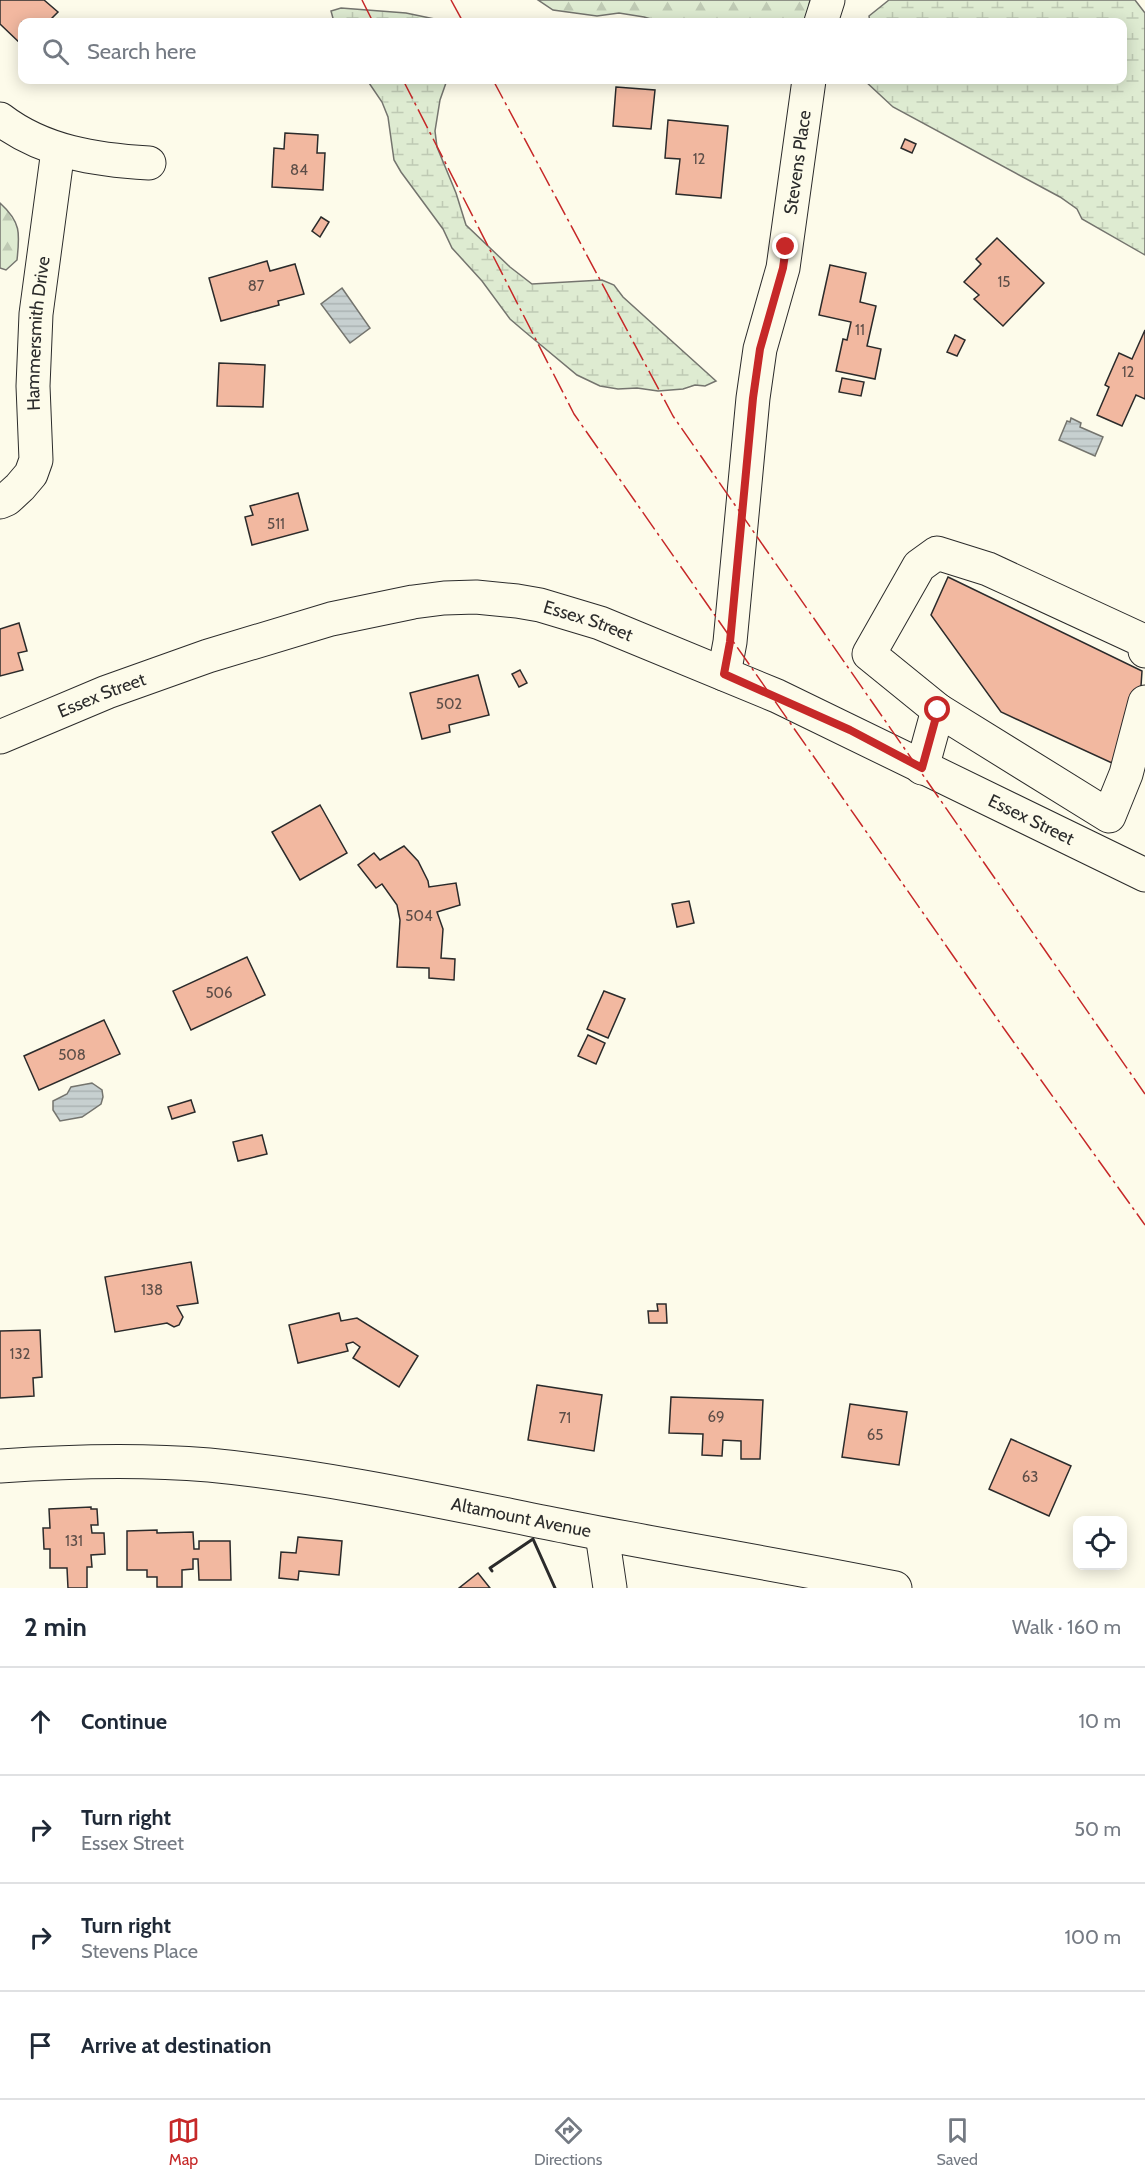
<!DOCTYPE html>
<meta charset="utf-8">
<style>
body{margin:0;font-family:Cabin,sans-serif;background:#f6f6f7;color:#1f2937}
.controls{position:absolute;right:18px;bottom:18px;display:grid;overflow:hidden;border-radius:12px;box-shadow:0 3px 15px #0003}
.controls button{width:54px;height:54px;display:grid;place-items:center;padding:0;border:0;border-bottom:2px solid #e0e1e3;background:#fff;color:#1f2937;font:30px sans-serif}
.stop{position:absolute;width:18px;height:18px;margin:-14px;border:4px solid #c62828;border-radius:50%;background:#fff}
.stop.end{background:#c62828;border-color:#fff;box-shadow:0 2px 6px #0008}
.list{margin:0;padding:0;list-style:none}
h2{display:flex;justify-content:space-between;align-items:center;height:78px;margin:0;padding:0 24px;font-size:26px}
h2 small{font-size:20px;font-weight:400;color:#747a83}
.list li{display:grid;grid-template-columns:39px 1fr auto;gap:18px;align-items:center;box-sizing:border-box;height:108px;padding:0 24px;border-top:2px solid #e0e1e3}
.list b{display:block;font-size:22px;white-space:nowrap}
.list p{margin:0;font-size:20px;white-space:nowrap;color:#747a83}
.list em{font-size:20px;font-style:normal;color:#747a83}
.icon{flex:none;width:33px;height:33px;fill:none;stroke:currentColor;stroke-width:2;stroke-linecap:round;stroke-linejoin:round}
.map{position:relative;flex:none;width:1145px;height:1588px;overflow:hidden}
.search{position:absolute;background:#fff;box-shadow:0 3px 15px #0003;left:18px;right:18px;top:18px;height:66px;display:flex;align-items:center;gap:15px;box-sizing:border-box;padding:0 21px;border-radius:12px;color:#747a83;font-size:22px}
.sheet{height:510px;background:#fff}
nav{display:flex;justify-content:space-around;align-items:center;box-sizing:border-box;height:84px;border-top:2px solid #e0e1e3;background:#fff;font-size:16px;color:#747a83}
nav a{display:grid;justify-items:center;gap:3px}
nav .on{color:#c62828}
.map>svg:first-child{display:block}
.forest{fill:url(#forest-firs);stroke:#74746e;stroke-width:1.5}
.wetland{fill:url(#wetland-marsh);stroke:#74746e;stroke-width:1.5}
.water{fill:url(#water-rules);stroke:#74746e;stroke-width:1.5}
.building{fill:#f2b8a0;stroke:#2b2b2b;stroke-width:1.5}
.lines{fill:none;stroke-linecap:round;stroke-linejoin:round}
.minor-casing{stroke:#2b2b2b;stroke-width:35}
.major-casing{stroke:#2b2b2b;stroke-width:35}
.minor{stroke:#fdfbea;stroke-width:33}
.major{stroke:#fdfbea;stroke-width:33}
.wall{stroke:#2b2b2b;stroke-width:3}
.power{stroke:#c62828;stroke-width:1.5;stroke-dasharray:21 4.5 3 4.5;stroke-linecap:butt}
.route{stroke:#c62828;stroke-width:8}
.labels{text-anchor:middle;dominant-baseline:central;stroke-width:4.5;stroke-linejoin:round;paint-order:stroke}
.number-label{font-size:15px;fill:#5d4e48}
.street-label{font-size:18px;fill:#2b2b2b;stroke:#fdfbea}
</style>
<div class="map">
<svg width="1145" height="1588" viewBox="0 0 1145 1588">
<defs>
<pattern id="forest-firs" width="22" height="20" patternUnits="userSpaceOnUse" patternTransform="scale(1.5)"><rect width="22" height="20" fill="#deebd1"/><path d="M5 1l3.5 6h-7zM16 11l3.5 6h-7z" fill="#bfcab4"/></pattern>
<pattern id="wetland-marsh" width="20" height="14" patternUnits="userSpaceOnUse" patternTransform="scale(1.5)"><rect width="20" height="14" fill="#deebd1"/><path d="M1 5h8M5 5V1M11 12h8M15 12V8" fill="none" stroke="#bfcab4"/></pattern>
<pattern id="water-rules" width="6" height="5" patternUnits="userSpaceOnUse" patternTransform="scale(1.5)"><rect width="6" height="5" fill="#c7d0d0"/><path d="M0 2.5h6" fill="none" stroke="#abb3b3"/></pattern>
</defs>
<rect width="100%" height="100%" fill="#fdfbea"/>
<g class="forest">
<polygon points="538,0 810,0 806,22 662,22 644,17 619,13 597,16 553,10"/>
<path d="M0,203C21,222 20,233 17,260L6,270L0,268Z"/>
</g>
<g class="wetland">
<polygon points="889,0 1135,0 1145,13 1145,255 1082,219 1077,209 1060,197 893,107 864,80 1122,80 1122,22 870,22 869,16"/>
<polygon points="341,8 406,13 449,22 334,22 331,11"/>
<polygon points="367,80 447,80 440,100 435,131 437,147 456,193 466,225 510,267 532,284 602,280 614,285 623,297 716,381 705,386 695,385 683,389 658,391 637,388 618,389 600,386 577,375 524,331 510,319 482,281 452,248 443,229 401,172 394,160 388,117 382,102"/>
</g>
<g class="water">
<polygon points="342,288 370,328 350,343 321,304"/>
<polygon points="1071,418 1081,423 1080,427 1103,437 1095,456 1059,440 1067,421 1070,422"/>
<polygon points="92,1083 102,1090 103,1097 101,1104 82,1117 60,1121 53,1110 53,1101 67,1094 71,1087"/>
</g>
<g class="building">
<polygon points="0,0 44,0 58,12 48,22 22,22 22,45 0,24"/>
<polygon points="616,87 655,90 651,129 613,126"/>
<polygon points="668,120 728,126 721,198 676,194 680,159 665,158"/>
<polygon points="285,133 318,135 317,153 325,153 323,190 272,187 274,148 284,149"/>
<polygon points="905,139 916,144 912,153 901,148"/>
<polygon points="321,217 329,222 320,237 312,231"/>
<polygon points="997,238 1044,283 1003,326 974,299 979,295 964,282 981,264 976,259"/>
<polygon points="267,261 270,271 295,264 304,294 278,301 279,305 221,321 209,278"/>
<polygon points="830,265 866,273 860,302 876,306 867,346 881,349 875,379 836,371 843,339 847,340 851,322 819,315"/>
<polygon points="1145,330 1145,399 1136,395 1122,426 1097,415 1109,387 1105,385 1119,353 1132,359"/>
<polygon points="955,335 965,340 957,356 947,352"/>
<polygon points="219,363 265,365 263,407 217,406"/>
<polygon points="842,378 864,382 861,396 839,392"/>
<polygon points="298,493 308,530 252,545 245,517 253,515 250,506"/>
<polygon points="948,577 1142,671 1140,701 1112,763 1001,712 931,615"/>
<polygon points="19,623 27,651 18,653 23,670 0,676 0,629"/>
<polygon points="520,670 527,683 519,687 512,674"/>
<polygon points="478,675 489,715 449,725 450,732 422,739 410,693"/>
<polygon points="320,805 347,853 300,880 272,832"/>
<polygon points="404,846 418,861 428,881 429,887 456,883 460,905 437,912 443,929 441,958 455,959 454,980 429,978 429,968 397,967 400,920 397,905 382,884 376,888 358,865 374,853 380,860"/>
<polygon points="689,901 694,923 677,927 672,904"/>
<polygon points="247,957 265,995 191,1030 173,991"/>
<polygon points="604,991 625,999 608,1038 587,1029"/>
<polygon points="104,1020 120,1054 39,1090 24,1056"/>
<polygon points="588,1035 605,1043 596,1064 578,1056"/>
<polygon points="191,1100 195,1112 172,1119 168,1107"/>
<polygon points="262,1135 267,1154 238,1161 233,1142"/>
<polygon points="191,1262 198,1303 177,1306 183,1317 179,1325 174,1327 167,1323 115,1332 105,1277"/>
<polygon points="657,1304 666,1304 667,1323 649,1323 648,1311 658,1311"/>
<polygon points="339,1313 341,1321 357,1318 418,1356 399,1387 353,1358 360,1347 353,1342 346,1344 348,1351 298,1363 289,1325"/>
<polygon points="40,1330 42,1377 33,1378 34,1396 0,1398 0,1331"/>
<polygon points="537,1385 602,1395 594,1451 528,1440"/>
<polygon points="671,1397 763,1400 760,1459 741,1459 741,1441 723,1440 722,1456 702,1455 703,1434 669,1433"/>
<polygon points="850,1404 907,1412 899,1465 842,1457"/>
<polygon points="1011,1439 1071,1466 1049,1516 989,1489"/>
<polygon points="91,1507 91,1509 97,1509 98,1525 91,1525 92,1533 104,1533 105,1554 91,1555 92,1567 87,1567 87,1588 68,1588 67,1568 50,1568 50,1549 44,1549 43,1528 50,1528 49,1509"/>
<polygon points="157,1530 157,1533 193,1532 194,1549 199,1549 199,1541 230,1541 231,1580 199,1580 198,1559 193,1559 193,1569 182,1570 182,1587 157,1587 157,1577 147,1577 147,1570 127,1570 127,1531"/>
<polygon points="298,1537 342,1541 339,1575 299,1571 298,1580 279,1578 281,1552 296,1553"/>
<polygon points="478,1573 490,1588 459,1588"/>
</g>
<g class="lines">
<defs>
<g id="minor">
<polyline points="821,22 828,0"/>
<path d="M0,119C43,152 96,160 149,163"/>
<path id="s1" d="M0,502L7,499L20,487L31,474L36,460L33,386L36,314L58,150"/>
<polyline points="1145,651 1144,641 988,569 937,553 919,566 869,654 938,710 1109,816 1126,774 1145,702"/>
<path id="s2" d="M724,674L730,642L753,398L760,349L783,268L809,80"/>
<polyline points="922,768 938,710"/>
<path id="s3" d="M0,1466C70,1461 139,1459 209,1465C332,1477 452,1504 573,1528C680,1549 788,1566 895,1588"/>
<polyline points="602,1534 610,1588"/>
</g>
<g id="major">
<path id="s4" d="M0,737L107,692L208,656L331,619L413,602L444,598L476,597L517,601L540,605L600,623L777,696L1145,875"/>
</g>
</defs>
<use href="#minor" class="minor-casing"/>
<use href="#major" class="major-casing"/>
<use href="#minor" class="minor"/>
<use href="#major" class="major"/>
<polyline class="wall" points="492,1571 490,1568 533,1539 555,1588"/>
<g class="power">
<polyline points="362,0 373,22"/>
<polyline points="451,0 463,22"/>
<polyline points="403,80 574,414 1005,1030 1145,1225"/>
<polyline points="493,80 673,416 1145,1094"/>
</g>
</g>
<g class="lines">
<polyline class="route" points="786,247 783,268 760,349 753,398 730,642 724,674 850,730 922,768 938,710"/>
</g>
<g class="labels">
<g class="number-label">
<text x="699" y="159">12</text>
<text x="299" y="170">84</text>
<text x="1004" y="282">15</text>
<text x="256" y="286">87</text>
<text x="860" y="330">11</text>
<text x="1128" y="372">12</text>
<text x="276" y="524">511</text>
<text x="449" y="704">502</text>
<text x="419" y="916">504</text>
<text x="219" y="993">506</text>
<text x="72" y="1055">508</text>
<text x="152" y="1290">138</text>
<text x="20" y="1354">132</text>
<text x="716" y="1417">69</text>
<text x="565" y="1418">71</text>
<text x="875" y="1435">65</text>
<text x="1030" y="1477">63</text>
<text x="74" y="1541">131</text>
</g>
<g class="street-label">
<text stroke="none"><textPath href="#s2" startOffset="518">Stevens Place</textPath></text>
<text stroke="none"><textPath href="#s1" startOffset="184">Hammersmith Drive</textPath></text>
<text stroke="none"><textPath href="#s4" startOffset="614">Essex Street</textPath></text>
<text stroke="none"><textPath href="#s4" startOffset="110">Essex Street</textPath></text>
<text stroke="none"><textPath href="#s4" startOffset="1100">Essex Street</textPath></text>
<text stroke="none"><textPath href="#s3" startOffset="526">Altamount Avenue</textPath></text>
</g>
</g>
</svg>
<div class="controls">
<button><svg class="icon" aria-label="locate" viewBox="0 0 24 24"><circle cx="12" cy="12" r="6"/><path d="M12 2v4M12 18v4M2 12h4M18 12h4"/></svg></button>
</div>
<div class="stop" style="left:938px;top:710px"></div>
<div class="stop end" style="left:786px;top:247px"></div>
<div class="search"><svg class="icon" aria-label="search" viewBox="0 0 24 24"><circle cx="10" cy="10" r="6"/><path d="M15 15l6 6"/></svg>Search here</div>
</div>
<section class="sheet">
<h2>2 min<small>Walk · 160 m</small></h2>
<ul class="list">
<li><svg class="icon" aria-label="ahead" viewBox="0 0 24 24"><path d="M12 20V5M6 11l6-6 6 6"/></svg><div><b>Continue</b></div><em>10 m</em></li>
<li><svg class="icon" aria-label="right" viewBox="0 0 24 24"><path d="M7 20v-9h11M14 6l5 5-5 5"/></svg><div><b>Turn right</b><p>Essex Street</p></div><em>50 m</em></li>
<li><svg class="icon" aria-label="right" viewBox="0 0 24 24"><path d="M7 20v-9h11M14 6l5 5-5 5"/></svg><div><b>Turn right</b><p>Stevens Place</p></div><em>100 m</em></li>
<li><svg class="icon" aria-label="arrive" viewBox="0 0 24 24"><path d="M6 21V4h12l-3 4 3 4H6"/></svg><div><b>Arrive at destination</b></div></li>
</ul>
</section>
<nav>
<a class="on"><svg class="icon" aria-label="map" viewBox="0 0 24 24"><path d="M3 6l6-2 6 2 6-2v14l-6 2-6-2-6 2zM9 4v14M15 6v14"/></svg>Map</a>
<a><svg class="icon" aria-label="directions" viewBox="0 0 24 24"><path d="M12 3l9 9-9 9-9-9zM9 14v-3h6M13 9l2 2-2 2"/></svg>Directions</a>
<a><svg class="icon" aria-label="saved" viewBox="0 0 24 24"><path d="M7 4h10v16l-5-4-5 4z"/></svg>Saved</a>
</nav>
